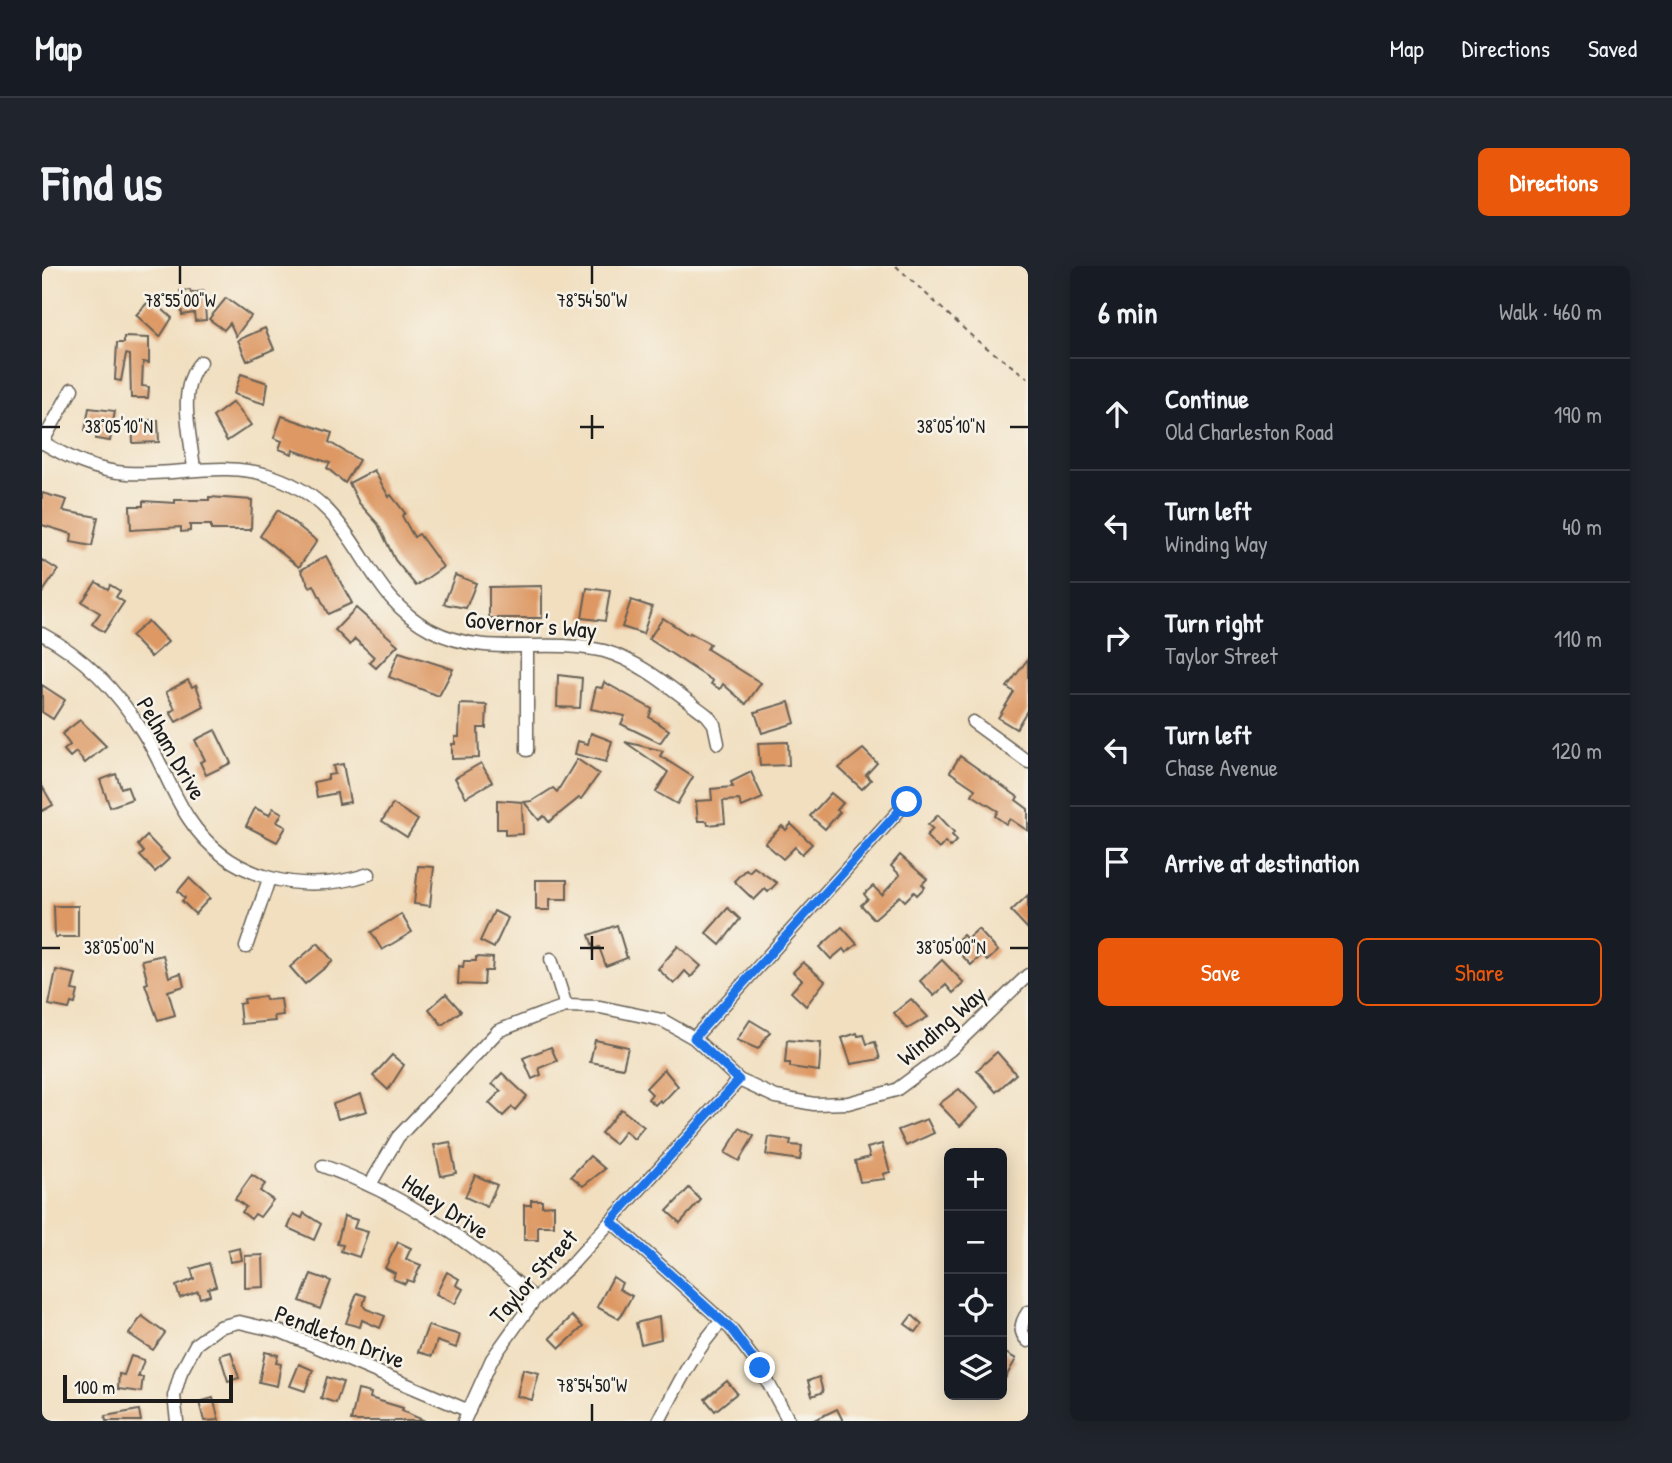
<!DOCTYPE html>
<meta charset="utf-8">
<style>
body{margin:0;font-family:"Patrick Hand",sans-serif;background:#20242c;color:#f1f3f6}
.controls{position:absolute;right:21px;bottom:21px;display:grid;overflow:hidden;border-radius:10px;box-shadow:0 4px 18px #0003}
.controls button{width:63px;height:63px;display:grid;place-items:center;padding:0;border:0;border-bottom:2px solid #363941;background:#171b24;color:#f1f3f6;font:35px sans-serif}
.scale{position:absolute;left:21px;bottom:18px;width:170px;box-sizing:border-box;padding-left:7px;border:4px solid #1c1c1c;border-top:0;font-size:19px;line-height:24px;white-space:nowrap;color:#1c1c1c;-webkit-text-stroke:5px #f7f3e8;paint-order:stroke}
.stop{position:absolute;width:21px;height:21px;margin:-16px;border:5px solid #1a73e8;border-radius:50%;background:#fff}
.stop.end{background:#1a73e8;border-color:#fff;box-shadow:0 2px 7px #0008}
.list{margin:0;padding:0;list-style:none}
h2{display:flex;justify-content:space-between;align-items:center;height:91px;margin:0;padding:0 28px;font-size:30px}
h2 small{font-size:23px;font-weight:400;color:#9ea1a6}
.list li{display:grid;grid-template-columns:46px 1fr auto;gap:21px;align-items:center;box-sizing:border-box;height:112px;padding:0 28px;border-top:2px solid #363941}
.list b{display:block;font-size:26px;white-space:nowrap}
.list p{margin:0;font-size:23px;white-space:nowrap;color:#9ea1a6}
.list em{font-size:23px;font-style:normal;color:#9ea1a6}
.actions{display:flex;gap:14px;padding:21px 28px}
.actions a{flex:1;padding:16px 0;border:2px solid #ea580c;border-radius:10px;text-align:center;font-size:24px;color:#ea580c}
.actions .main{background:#ea580c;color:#fff}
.icon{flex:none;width:38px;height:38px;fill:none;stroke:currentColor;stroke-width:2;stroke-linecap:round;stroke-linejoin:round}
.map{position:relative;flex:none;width:986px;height:1155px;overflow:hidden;border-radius:10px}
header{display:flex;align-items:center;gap:42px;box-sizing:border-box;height:98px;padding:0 35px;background:#171b24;border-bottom:2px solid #363941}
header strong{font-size:33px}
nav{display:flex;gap:38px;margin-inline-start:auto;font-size:24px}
.intro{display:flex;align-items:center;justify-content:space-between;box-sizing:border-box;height:168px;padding:0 42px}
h1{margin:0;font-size:49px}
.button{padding:18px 32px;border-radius:10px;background:#ea580c;color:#fff;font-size:24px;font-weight:700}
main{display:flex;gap:42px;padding:0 42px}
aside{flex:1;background:#171b24;border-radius:10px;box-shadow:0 4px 18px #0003}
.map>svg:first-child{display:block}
.building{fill:#dd9864}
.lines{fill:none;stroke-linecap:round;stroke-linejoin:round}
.minor-casing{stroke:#676055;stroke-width:15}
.path{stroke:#676055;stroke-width:2;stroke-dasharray:5 5;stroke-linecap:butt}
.minor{stroke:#fff;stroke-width:12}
.route{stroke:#1a73e8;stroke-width:9}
.ticks{fill:none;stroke:#1c1c1c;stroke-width:2.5}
.labels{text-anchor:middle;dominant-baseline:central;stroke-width:5;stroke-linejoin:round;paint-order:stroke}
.street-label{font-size:24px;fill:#1c1c1c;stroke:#f7f3e8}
.ticks-label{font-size:18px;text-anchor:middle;fill:#1c1c1c;stroke:#f7f3e8;stroke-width:5;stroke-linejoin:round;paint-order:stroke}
</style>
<header>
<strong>Map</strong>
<nav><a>Map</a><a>Directions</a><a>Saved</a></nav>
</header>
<div class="intro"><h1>Find us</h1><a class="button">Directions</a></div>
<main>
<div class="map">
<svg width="986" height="1155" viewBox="0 0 986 1155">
<rect width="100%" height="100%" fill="#f7f3e8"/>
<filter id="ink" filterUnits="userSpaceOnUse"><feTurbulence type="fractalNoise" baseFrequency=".0143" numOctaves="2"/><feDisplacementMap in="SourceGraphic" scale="14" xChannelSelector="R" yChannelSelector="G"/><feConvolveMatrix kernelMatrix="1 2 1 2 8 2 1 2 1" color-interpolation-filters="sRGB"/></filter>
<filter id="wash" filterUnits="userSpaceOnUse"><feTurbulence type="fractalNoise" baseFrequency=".00686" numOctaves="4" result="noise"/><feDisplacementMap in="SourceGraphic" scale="28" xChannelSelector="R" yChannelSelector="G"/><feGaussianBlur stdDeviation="1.57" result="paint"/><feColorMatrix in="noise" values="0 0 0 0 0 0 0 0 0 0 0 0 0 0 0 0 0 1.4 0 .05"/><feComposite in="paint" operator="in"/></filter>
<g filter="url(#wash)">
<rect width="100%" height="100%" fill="#f1dfc0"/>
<g id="blocks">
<g class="building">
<polygon points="148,24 149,27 162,25 164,54 153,55 152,47 140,49 138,25"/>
<polygon points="184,32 209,50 194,70 188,57 182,64 167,53"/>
<polygon points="109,33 130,52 118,71 94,49"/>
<polygon points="223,62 232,83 205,95 196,74"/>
<polygon points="82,71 107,72 107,97 101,96 100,120 107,121 106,132 89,132 88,89 84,88 79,115 73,114 75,77 82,77"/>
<polygon points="199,108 226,117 223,138 192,128"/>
<polygon points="191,136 209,159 185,175 171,151"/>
<polygon points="47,142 73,145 68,175 54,173 55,167 43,165"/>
<polygon points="240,150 290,167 287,176 317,194 303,217 285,202 288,197 251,184 250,188 237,183 240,175 232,172"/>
<polygon points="116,154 117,176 91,177 90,155"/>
<polygon points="332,204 347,231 349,229 363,247 360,250 372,271 377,268 401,301 374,320 353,294 336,258 317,237 307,217"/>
<polygon points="0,227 25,234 21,245 56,251 50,280 29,276 30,268 0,259"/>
<polygon points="167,231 210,234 209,264 169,264 169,259 148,259 148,265 139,266 139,261 89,264 88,240 101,240 101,235 133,237 133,234 167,234"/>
<polygon points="236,244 275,275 257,301 218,270"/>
<polygon points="284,290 310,337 286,348 272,319 268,321 259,304"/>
<polygon points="0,294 16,304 0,327"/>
<polygon points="413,309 434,317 424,342 402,338"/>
<polygon points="54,316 66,323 68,319 78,325 74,331 82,336 62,366 50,358 58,347 40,336"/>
<polygon points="500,320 500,352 447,352 447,321"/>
<polygon points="545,322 568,325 563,355 540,352"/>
<polygon points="589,334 610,341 601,368 580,361"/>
<polygon points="314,342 356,379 334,402 327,396 332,391 313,373 308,379 293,364"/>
<polygon points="621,352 647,369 648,367 668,378 665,383 719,417 704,438 681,418 678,423 669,418 671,415 607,373"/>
<polygon points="106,355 126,376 109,391 89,370"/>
<polygon points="357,386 411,403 397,430 347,411"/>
<polygon points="986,393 986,443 974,463 956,452 972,426 965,421"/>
<polygon points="516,409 540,412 538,442 515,441"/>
<polygon points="146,414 150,421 154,419 162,441 134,456 128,446 133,443 124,426"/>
<polygon points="562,416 610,443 607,451 627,464 618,477 579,458 583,450 549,443 554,421 560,422"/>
<polygon points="0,419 23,434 11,453 0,446"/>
<polygon points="747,436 753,457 720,467 713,446"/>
<polygon points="418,438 445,439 444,462 436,462 437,492 410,493 410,478 413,478 413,471 417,471"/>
<polygon points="38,454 64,480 43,497 34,486 28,491 22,484 28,479 20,468"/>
<polygon points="173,464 189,497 164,509 158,496 163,494 153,474"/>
<polygon points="549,467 570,475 564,496 533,488 536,475 546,478"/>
<polygon points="583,476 621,485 618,490 651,511 635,538 614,526 626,506"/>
<polygon points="746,476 747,499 718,500 716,477"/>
<polygon points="821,483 835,497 824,509 829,514 820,523 797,502"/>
<polygon points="918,490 976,531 974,534 986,543 986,565 968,553 964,558 953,550 956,545 930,529 933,523 908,506"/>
<polygon points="535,493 557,508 539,533 537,532 507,556 502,550 497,554 482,536 490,535 511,522 515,526"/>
<polygon points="439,497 450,516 424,531 413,512"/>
<polygon points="301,498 308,536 297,538 295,527 275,531 272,516 286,513 286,509 293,508 291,500"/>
<polygon points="709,506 721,532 700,541 697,534 681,535 683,557 666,559 665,555 656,555 654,535 670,534 669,523 691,521 689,516"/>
<polygon points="74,508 79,522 85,520 90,533 68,541 58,514"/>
<polygon points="0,520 11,539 0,545"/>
<polygon points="789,527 801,537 795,544 798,546 783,563 768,550"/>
<polygon points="455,534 480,536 481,568 463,569 463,563 455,563"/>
<polygon points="351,538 376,554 365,571 340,555"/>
<polygon points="213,542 227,549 231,542 240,547 235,556 244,561 235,576 204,560"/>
<polygon points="896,549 912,566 910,569 915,574 908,581 903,576 897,583 884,570 891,563 886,559"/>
<polygon points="749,558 770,578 760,588 753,581 741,593 723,577 740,560 744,564"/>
<polygon points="105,570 127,593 113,606 98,590 102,586 96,579"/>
<polygon points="858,589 885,613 880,618 883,621 875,629 872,626 863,635 858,630 832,653 819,639 826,633 822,628 831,620 840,629 858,609 849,600"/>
<polygon points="376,600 392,601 388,640 372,638"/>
<polygon points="712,601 735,617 726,626 723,623 712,634 692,615 704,603 707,606"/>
<polygon points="147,612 168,632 153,648 140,635 143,632 136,625"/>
<polygon points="494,614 525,614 525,633 508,633 508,644 494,644"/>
<polygon points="986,629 986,663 969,645"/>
<polygon points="12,640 36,640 36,671 13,671"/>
<polygon points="686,642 698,653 678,679 664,667"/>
<polygon points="452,645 466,652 452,682 438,675"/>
<polygon points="359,648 370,666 340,684 329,666"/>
<polygon points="575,659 585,692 564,700 557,681 552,683 547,669"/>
<polygon points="800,661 815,678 804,687 801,683 789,693 778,681"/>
<polygon points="936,663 956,685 945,695 940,689 929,699 910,679 921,669 925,673"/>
<polygon points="276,677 291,695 263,718 248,701"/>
<polygon points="636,680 659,700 649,711 643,705 632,718 616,703"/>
<polygon points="121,689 127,711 139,707 142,720 126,725 133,749 116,754 103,718 106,717 100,694"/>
<polygon points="434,691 451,692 450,705 443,705 442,719 416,718 417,700 421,701 422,695 434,695"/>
<polygon points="900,694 922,717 911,727 904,719 892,730 878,715"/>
<polygon points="761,696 783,715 764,740 749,726 760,714 751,706"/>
<polygon points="14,704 34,708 30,724 36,725 33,738 29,737 27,743 7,739"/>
<polygon points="404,728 419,745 400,759 387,743"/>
<polygon points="223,730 224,734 239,733 241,749 232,750 233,755 199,758 197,738 203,737 202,733"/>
<polygon points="869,733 886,751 865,763 852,747"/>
<polygon points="708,754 728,766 716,783 695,774"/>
<polygon points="815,767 816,770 822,769 825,778 833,776 838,793 809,798 800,772"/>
<polygon points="553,774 586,781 581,802 548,796"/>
<polygon points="745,774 779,777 777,805 748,801 748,797 743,797"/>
<polygon points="509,781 515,795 497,802 499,809 490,813 481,792"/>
<polygon points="955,786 974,808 954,826 935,804"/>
<polygon points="350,789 362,799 346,824 331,810"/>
<polygon points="622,803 636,820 620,837 618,834 613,839 606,833 610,828 604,822"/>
<polygon points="460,807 485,830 473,844 470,841 461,850 447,837 459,825 450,818"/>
<polygon points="917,823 936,842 918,860 897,838"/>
<polygon points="319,828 325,845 296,853 291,838"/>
<polygon points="579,843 602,861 592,873 583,865 573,878 559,867"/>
<polygon points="885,853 892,867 864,880 856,864"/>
<polygon points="698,862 712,870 697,895 683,887"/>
<polygon points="727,871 749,874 748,879 760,880 758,894 724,889"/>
<polygon points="408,876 414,907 399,910 392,879"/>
<polygon points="840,878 848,906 841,908 843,913 818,916 813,895 828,891 825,882"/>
<polygon points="548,890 563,903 541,920 529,910"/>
<polygon points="210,909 223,918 218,925 231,934 218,951 213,948 209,953 200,946 204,941 193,933"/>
<polygon points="433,909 455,919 445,941 423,931"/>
<polygon points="647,922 659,934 638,957 625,945"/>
<polygon points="489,934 500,934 500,940 512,939 512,960 496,960 496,974 482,974 482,939 489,939"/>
<polygon points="262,947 279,958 272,974 246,962 252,948 260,952"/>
<polygon points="302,950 315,954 312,962 326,966 317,991 299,985 301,979 295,978"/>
<polygon points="356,976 369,982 364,993 379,999 371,1016 365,1014 363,1018 351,1013 353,1007 343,1002"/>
<polygon points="198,982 200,994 188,996 186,985"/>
<polygon points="221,989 222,1021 203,1022 203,990"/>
<polygon points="167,997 174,1020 166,1022 168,1029 158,1032 156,1025 138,1032 134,1020 152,1013 149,1003"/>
<polygon points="405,1006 417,1013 414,1019 421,1023 413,1038 394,1028"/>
<polygon points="269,1008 289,1015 278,1043 258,1035"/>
<polygon points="571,1011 580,1017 577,1023 590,1030 577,1053 555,1041"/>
<polygon points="315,1027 324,1030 321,1039 324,1043 343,1050 338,1062 320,1054 318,1061 304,1057"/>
<polygon points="870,1049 880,1058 874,1066 863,1058"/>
<polygon points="100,1050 123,1067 111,1084 87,1068"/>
<polygon points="530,1050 541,1061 518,1082 508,1072"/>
<polygon points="617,1051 619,1073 599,1078 594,1057"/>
<polygon points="386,1060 418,1069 414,1082 395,1075 390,1090 376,1086"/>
<polygon points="960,1085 974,1093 960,1118"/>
<polygon points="189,1086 197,1112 186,1115 178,1089"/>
<polygon points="223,1086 236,1089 234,1097 239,1098 235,1120 217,1116"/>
<polygon points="89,1090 102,1094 96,1111 101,1111 99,1126 76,1123 77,1108 82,1109"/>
<polygon points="257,1098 271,1104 263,1125 248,1120"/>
<polygon points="481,1103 497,1107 490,1134 475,1130"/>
<polygon points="285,1111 301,1116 294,1137 279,1132"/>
<polygon points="777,1111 781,1126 770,1130 766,1115"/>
<polygon points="685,1115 695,1127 673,1145 663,1133"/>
<polygon points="316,1124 329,1127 328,1132 361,1142 360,1145 383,1155 309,1155"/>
<polygon points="171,1132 177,1154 162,1155 157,1136"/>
<polygon points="795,1143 801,1155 770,1155"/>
<polygon points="97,1144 99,1155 64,1155 63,1150"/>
</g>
</g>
</g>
<g filter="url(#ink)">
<use href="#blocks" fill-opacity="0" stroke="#676055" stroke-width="2"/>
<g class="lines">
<defs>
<g id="minor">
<path d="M0,176C27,192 53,205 85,207C135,210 183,194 232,211C320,241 316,326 389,364C444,393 504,371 562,385C601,396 633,426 665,449L672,458L676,477"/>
<polyline points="0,177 30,123"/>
<path d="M152,203C149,170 134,122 159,96"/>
<path d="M0,368C43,391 77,427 102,468C119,495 129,526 147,553C187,614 261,630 327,608"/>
<polyline points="485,381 485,484"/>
<polyline points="931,456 986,496"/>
<polyline points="204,681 227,613"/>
<polyline points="509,693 524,740"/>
<polyline points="652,772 865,536"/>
<path d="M281,900C362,929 429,975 493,1033"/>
<polyline points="329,917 356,871 456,765 500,748 524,740 558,741 620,754 652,772 697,814 734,831 772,838 806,837 854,824 908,784 986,709"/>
<polyline points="569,955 689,1063 718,1102 747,1155"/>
<path d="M986,1046C979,1056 976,1066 986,1075"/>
<polyline points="135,1155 132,1130 139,1106 154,1078 177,1061 197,1056 240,1066 427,1145"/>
<polyline points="422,1155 450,1093 493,1033 531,997 697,814"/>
<path d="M617,1155C635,1120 653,1083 680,1055"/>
</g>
</defs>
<use href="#minor" class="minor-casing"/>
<polyline class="path" points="854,0 933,73 986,112"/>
<use href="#minor" class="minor"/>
</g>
</g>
<g class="lines" filter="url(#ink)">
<polyline class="route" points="718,1102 689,1063 569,955 697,814 652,772 865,536"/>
</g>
<path class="ticks" d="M138,0V18M550,0V18M550,149V173M0,161H18M538,161H562M968,161H986M550,670V694M0,682H18M538,682H562M968,682H986M550,1138V1155"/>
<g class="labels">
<g class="street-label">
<text transform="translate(489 358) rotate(5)">Governor's Way</text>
<text transform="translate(130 482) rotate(60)">Pelham Drive</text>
<text transform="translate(899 759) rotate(-41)">Winding Way</text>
<text transform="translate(404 940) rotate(33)">Haley Drive</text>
<text transform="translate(491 1010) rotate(-48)">Taylor Street</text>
<text transform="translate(298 1070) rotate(21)">Pendleton Drive</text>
</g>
</g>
<g class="ticks-label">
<text x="138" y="41">78°55'00"W</text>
<text x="550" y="41">78°54'50"W</text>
<text x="77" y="167">38°05'10"N</text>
<text x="909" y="167">38°05'10"N</text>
<text x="77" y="688">38°05'00"N</text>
<text x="909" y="688">38°05'00"N</text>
<text x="550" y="1126">78°54'50"W</text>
</g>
</svg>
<div class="controls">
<button>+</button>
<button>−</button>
<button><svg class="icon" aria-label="locate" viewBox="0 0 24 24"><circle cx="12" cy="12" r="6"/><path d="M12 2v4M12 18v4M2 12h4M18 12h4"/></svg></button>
<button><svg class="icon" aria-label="layers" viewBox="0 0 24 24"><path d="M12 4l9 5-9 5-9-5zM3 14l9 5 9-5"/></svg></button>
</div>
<div class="scale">100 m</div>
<div class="stop" style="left:865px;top:536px"></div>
<div class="stop end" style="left:718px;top:1102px"></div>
</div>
<aside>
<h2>6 min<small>Walk · 460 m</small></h2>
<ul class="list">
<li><svg class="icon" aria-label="ahead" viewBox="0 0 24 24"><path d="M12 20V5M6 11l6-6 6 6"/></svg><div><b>Continue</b><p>Old Charleston Road</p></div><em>190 m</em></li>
<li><svg class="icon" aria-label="left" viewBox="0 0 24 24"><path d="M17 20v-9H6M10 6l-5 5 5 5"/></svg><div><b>Turn left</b><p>Winding Way</p></div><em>40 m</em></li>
<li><svg class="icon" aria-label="right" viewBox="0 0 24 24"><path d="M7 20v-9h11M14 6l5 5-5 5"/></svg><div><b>Turn right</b><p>Taylor Street</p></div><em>110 m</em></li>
<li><svg class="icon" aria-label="left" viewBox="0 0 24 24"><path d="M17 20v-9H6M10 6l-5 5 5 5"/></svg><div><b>Turn left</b><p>Chase Avenue</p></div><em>120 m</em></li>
<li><svg class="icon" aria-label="arrive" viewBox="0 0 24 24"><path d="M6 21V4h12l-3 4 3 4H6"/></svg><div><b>Arrive at destination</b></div></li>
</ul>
<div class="actions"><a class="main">Save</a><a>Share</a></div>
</aside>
</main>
